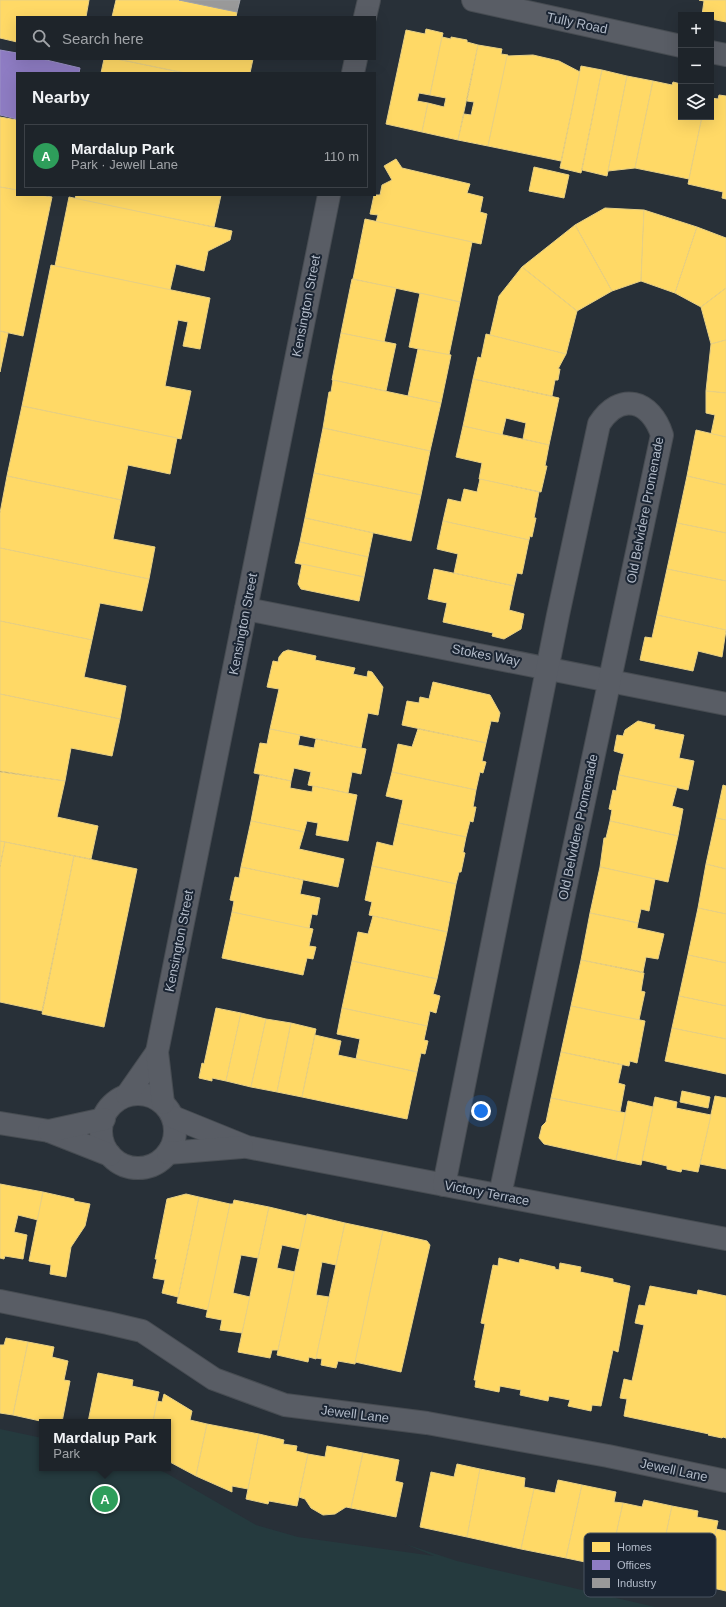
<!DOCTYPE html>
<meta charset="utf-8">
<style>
body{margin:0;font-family:Helvetica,sans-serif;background:#262c32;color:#f1f3f6}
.controls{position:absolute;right:12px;top:12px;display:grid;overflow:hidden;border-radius:0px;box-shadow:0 4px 16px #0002}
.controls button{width:36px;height:36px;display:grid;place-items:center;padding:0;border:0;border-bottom:1px solid #3c4147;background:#1e242a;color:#f1f3f6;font:20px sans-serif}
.you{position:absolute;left:481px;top:1111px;width:14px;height:14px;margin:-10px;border:3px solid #fff;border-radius:50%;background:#1a73e8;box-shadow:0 0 0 6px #1a73e833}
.badge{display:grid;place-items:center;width:26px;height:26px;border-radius:50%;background:#bca0f2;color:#fff;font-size:13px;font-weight:700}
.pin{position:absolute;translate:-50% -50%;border:2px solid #fff;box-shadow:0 1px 4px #0006}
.popup{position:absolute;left:39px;top:1419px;width:132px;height:52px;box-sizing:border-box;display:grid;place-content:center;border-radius:0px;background:#1e242a;filter:drop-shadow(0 1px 3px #0005);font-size:13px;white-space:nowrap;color:#a1a4a8}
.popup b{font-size:15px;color:#f1f3f6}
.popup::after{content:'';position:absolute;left:50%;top:100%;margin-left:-8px;border:8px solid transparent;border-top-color:#1e242a}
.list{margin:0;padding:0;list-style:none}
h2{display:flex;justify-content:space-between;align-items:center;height:52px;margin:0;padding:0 16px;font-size:17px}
h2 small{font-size:13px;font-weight:400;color:#a1a4a8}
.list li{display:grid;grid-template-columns:26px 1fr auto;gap:12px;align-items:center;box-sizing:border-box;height:64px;margin:0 8px 8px;padding:0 8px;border:1px solid #3c4147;border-radius:0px}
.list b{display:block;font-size:15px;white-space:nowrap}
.list p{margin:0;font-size:13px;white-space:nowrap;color:#a1a4a8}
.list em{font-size:13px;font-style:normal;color:#a1a4a8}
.icon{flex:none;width:22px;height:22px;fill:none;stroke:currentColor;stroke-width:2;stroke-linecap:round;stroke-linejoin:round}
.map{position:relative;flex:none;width:726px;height:1607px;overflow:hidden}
.search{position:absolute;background:#1e242a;box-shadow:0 4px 16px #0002;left:16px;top:16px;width:360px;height:44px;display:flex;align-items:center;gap:10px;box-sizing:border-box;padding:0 14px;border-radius:0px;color:#a1a4a8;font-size:15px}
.panel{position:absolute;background:#1e242a;box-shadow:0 4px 16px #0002;left:16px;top:72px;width:360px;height:124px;border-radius:0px}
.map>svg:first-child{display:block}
.green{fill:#253a3e}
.homes{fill:#ffd966;stroke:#e8d084}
.offices{fill:#8e7cc3;stroke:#998fc5}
.industry{fill:#999;stroke:#a0a3a7}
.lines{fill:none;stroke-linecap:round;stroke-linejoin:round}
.minor-casing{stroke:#474c52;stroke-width:24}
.tertiary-casing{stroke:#474c52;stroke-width:24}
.minor{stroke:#595d65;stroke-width:22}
.tertiary{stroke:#595d65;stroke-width:22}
.labels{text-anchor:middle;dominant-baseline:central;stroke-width:4;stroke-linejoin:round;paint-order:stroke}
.street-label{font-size:13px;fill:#b2bbc9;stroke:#1b2533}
.key{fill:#1b2533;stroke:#485260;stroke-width:1}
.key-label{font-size:11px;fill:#b2bbc9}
</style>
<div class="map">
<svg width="726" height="1607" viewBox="0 0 726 1607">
<rect width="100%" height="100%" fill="#283038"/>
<polygon class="green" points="0,1429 42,1438 42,1468 154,1468 166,1473 256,1525 298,1537 434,1556 405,1544 457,1561 655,1607 0,1607"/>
<g class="homes">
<polygon points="0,0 89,0 86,17 17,17 17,42 0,38"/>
<polygon points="116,0 179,0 237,12 236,17 112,17"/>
<polygon points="699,0 726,0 726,22 711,19 711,15 702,15 704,1"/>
<polygon points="426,29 443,33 430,95 419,93 417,101 428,103 422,132 386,124 406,30 425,34"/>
<polygon points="442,37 451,39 451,37 467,40 467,42 478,45 458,140 422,132 428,103 444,107 446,98 430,95"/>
<polygon points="478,45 502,49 501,54 508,55 488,146 458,140 464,114 471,115 474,102 467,101"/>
<polygon points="533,55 559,61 580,72 561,161 488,146 507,56"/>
<polygon points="104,59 117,59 185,73 101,73"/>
<polygon points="117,59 253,59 250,73 185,73"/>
<polygon points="581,66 602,70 581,173 560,168"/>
<polygon points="602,70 627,76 607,176 582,170"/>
<polygon points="627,76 653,81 635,168 608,171"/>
<polygon points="653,81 672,85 673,82 681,84 681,117 702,117 689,179 635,168"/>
<polygon points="719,95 726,96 726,199 722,198 723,192 688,184 702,117 711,117 711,98 718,99"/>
<polygon points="0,117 17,120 17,190 0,187"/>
<polygon points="396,159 402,168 470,184 467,193 483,197 480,212 487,214 481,244 376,222 378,215 370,214 374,195 380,195 382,185 392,180 384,166"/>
<polygon points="534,167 569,175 564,198 529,191"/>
<polygon points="0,187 17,190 17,195 40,195 52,197 23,336 0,331"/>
<polygon points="76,195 221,195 214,227 75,199"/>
<polygon points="69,197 232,231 230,240 208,251 204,271 176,264 170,290 55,266"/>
<polygon points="605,208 644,210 641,281 612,291 575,225"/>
<polygon points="644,210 697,227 675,293 641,281"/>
<polygon points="365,219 472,242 460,302 353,279"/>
<polygon points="575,225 612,291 577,311 522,267"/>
<polygon points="697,227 726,238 726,288 701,307 675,293"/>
<polygon points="51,265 210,298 200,349 183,346 188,322 178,320 165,386 191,391 181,439 22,406"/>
<polygon points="522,267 577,311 566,354 490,335 499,296"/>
<polygon points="352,279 396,288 384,342 341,333"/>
<polygon points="726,288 726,340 711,344 701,307"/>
<polygon points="420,293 460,302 449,355 409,347"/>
<polygon points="0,331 8,333 0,372"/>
<polygon points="341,333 396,344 386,391 332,380"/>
<polygon points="486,334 566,354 558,369 560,369 558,380 555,380 552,396 473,379 478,357 481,358"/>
<polygon points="726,340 726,393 706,391 711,344"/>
<polygon points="418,349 451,355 441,403 408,396"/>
<polygon points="473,379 559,398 549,445 523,439 526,423 506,418 502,435 463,426"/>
<polygon points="333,380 441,403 430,451 323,428 329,392 331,392"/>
<polygon points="706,391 726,393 726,437 711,434 715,415 706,413"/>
<polygon points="22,406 177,438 170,474 128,465 121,500 7,476"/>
<polygon points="463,426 549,445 545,466 547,466 541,492 479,479 482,463 456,457"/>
<polygon points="323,428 430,451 421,495 314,473"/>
<polygon points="696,430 726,437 726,485 687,476"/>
<polygon points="314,473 421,495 411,541 305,518"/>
<polygon points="7,476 121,500 113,539 155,547 149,579 0,548 0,513"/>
<polygon points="687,476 726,485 726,533 677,523"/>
<polygon points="480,479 539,492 534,518 536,518 532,537 530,536 529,540 443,521 448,499 461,502 464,489 477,492"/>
<polygon points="305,518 373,533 368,557 300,542"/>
<polygon points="443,521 529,540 522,574 517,573 514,586 454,573 458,554 437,549"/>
<polygon points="677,523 726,533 726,581 667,569"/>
<polygon points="300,542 368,557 364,577 295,563"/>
<polygon points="0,548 149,579 142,611 100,603 92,640 0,621"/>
<polygon points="302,564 364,577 359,601 301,589 298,584"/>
<polygon points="434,569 514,586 509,610 524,614 521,629 504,639 492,636 493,633 443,622 447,603 428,599"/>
<polygon points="667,569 726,581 726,630 657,615"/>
<polygon points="657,615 726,630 722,657 698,651 693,671 640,660 645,637 652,638"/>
<polygon points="0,621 92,640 84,677 126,686 120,719 0,694"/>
<polygon points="288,650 316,656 315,660 355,668 353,674 367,677 368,671 372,672 383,687 378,715 368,713 361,748 270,729 279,689 267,687 273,661 278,662 279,657 283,652"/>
<polygon points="433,682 490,695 500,713 498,722 491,721 486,743 402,725 407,701 419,703 420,697 429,699"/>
<polygon points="0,694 120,719 112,756 71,748 65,781 0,771"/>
<polygon points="638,721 655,725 654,729 684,735 679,758 694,761 688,790 619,775 624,754 614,751 617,735 623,736 625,730"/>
<polygon points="270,729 300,735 298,745 314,748 316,739 366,749 361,774 352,772 348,793 308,785 311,772 294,768 291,781 254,773 260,743 267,744"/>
<polygon points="418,729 486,743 482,761 486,762 483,773 480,772 476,790 392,772 398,744 412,747"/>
<polygon points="0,772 65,781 57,817 98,826 91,859 0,841"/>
<polygon points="392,772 476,790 473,807 476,807 473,822 470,821 466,837 398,823 403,800 386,796"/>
<polygon points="260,775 291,781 290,788 312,792 313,786 357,795 348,841 316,835 318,823 307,821 304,832 251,821"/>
<polygon points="619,775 677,787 672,806 683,809 678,836 610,821 612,810 609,809 613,790 616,791"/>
<polygon points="723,785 726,786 726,820 716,818"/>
<polygon points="716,818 726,820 726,869 706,864"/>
<polygon points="251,821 304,832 299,849 344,859 338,887 241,867"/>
<polygon points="610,821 678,836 668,882 600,867 604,838 606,838"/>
<polygon points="398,823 466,837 463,852 465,853 461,872 459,872 456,884 372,866 377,842 393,846"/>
<polygon points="0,841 5,842 0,865"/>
<polygon points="5,842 74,856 42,1011 0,1002 0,867"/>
<polygon points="74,856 137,869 104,1027 42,1014"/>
<polygon points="706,864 726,869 726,914 698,908"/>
<polygon points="372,866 456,884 447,932 369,915 372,902 365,900"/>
<polygon points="241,867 303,880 300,894 320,898 317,915 312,914 309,929 232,912 234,901 230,900 235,877 239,878"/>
<polygon points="600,867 655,879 649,911 641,909 638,923 590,913"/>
<polygon points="698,908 726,914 726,963 688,955"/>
<polygon points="232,912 313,929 309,946 316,947 313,959 307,958 303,975 222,958"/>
<polygon points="590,913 638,923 637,928 664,934 658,959 646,957 643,972 581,960"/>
<polygon points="373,916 447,932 437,979 352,961 358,932 368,934"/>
<polygon points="688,955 726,963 726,1006 679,996"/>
<polygon points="581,960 644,973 641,991 645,992 639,1020 571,1006"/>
<polygon points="352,961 437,979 433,994 440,996 436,1013 430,1011 427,1026 342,1008"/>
<polygon points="679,996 726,1006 726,1039 672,1028"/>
<polygon points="571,1006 645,1021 637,1063 630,1061 629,1066 561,1052"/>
<polygon points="216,1008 241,1013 226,1081 212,1078 212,1081 199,1078 202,1063 204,1064"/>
<polygon points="342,1008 427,1026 424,1040 428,1041 425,1054 421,1053 417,1072 356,1059 360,1039 337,1034"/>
<polygon points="241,1013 266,1019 251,1087 226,1081"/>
<polygon points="266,1019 291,1023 277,1092 251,1087"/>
<polygon points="291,1023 316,1029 302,1097 277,1092"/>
<polygon points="672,1028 726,1039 726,1074 665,1061"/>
<polygon points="315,1035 341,1041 338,1055 417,1072 407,1119 302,1097"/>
<polygon points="561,1052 622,1065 618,1083 625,1085 620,1112 551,1098"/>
<polygon points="682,1091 710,1097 708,1108 680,1102"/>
<polygon points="715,1096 726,1098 726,1169 700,1164"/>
<polygon points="655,1097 677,1102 676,1108 711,1115 698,1172 682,1169 681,1172 667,1169 667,1166 642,1160"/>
<polygon points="551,1098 626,1113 616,1160 544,1144 539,1138 542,1126 546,1122"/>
<polygon points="628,1101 653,1107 641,1165 616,1160"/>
<polygon points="0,1184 43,1192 38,1220 18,1215 14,1232 27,1235 23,1259 5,1256 4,1259 0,1258"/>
<polygon points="43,1192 74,1199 74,1201 90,1204 85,1226 71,1247 66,1277 50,1274 51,1265 29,1261"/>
<polygon points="186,1194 199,1197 178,1297 162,1293 165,1280 153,1278 157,1259 155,1259 167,1199"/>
<polygon points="199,1197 230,1204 208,1310 177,1303"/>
<polygon points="234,1200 269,1207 258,1258 241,1255 233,1293 250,1297 242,1333 220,1330 222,1320 206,1317 230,1204 233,1204"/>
<polygon points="269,1207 307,1216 300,1249 282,1245 277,1268 295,1272 278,1350 272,1350 270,1358 238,1352"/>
<polygon points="307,1214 345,1223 336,1265 322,1262 316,1295 329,1297 316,1359 309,1357 308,1362 277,1355"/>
<polygon points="345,1223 383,1231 355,1364 338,1361 336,1368 321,1365 322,1359 316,1358"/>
<polygon points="383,1231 427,1241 430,1245 401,1372 355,1362"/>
<polygon points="499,1258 519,1263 520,1259 555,1267 555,1269 559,1270 560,1263 581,1267 580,1272 613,1279 613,1282 630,1286 618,1352 613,1350 601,1406 592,1405 591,1411 568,1406 570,1400 549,1396 548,1401 520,1395 521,1390 500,1386 499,1392 475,1387 476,1380 474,1380 485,1324 481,1323 493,1265 498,1266"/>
<polygon points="650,1286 697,1295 698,1290 726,1296 726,1438 723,1437 722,1438 708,1435 709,1434 624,1416 627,1399 620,1398 624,1379 632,1381 644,1325 635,1323 639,1305 645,1306"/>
<polygon points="6,1338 28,1342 13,1415 0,1413 0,1345 4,1345"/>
<polygon points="28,1342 54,1347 52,1357 68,1361 64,1380 70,1381 62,1422 45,1422 13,1415"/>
<polygon points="98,1373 133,1380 132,1386 159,1392 153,1422 88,1422"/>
<polygon points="164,1394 192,1411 190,1420 207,1424 196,1476 168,1461 168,1422 153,1422 157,1401 162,1402"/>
<polygon points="207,1424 259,1434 248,1489 232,1486 232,1492 196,1476"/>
<polygon points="259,1434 284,1440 283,1444 297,1446 296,1451 308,1454 297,1506 269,1501 268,1504 246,1499"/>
<polygon points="327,1446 363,1453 351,1508 346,1507 335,1514 323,1515 311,1508 305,1499 299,1497 308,1454 325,1457"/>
<polygon points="363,1453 399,1460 395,1481 403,1483 396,1517 351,1508"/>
<polygon points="457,1464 480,1469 467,1537 420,1527 431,1472 454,1477"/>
<polygon points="480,1469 525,1478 524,1487 534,1489 521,1549 467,1537"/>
<polygon points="558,1480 582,1485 566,1558 521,1549 534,1489 555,1493"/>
<polygon points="582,1485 616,1492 614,1502 623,1503 609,1567 566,1558"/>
<polygon points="644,1500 672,1506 657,1577 609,1567 623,1503 642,1507"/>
<polygon points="672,1506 698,1511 697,1517 718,1521 704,1586 657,1577"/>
<polygon points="716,1529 726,1531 726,1591 704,1586"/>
</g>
<polygon class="offices" points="0,50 17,53 17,59 42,59 80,68 79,73 17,73 17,119 0,115"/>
<polygon class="industry" points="179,0 240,0 237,12"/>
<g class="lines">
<defs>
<g id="minor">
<polyline points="473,0 681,46"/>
<polyline points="711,52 726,55"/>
<polyline points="246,609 726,704"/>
<circle cx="138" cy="1131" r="37"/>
<polyline points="173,1117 247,1147 726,1239"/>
<polyline points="0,1123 49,1131 110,1155"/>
<polyline points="49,1131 104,1119"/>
<polyline points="168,1153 242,1147"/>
<path d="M444,1185L558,615L599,424C620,391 651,400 662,435L500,1195"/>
<polyline points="0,1301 108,1323 142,1331 214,1379 285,1405 427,1423 608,1456 726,1481"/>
</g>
<g id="tertiary">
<polyline points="365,17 369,0"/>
<polyline points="353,73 356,59"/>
<polyline points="127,1095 157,1052"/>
<polyline points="163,1103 157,1052 329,195"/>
</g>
</defs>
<use href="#minor" class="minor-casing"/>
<use href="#tertiary" class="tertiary-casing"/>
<use href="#minor" class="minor"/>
<use href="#tertiary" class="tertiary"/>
</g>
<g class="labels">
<g class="street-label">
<text transform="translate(577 23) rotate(12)">Tully Road</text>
<text transform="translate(306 306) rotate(-79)">Kensington Street</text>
<text transform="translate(645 510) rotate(-79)">Old Belvidere Promenade</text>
<text transform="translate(243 624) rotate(-79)">Kensington Street</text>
<text transform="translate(486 655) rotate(11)">Stokes Way</text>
<text transform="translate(578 827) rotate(-78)">Old Belvidere Promenade</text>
<text transform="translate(179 941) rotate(-79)">Kensington Street</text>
<text transform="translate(487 1193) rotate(11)">Victory Terrace</text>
<text transform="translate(355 1414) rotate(7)">Jewell Lane</text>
<text transform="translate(674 1470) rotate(12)">Jewell Lane</text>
</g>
</g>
<rect x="584" y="1533" width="132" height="64" rx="6" class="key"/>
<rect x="592" y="1542" width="18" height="10" fill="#ffd966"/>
<rect x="592" y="1560" width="18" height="10" fill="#8e7cc3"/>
<rect x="592" y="1578" width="18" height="10" fill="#999"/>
<g class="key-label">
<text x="617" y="1551">Homes</text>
<text x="617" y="1569">Offices</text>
<text x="617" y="1587">Industry</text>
</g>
</svg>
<div class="controls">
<button>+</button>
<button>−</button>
<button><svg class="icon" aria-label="layers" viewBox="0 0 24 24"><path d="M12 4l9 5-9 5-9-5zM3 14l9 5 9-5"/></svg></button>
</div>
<div class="you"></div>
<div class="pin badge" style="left:105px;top:1499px;background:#2e9e5b">A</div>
<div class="popup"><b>Mardalup Park</b>Park</div>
<div class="search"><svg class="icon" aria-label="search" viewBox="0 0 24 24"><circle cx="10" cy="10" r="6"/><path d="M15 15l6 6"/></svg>Search here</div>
<section class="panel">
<h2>Nearby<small></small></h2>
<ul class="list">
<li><span class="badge" style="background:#2e9e5b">A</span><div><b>Mardalup Park</b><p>Park · Jewell Lane</p></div><em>110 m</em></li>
</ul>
</section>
</div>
